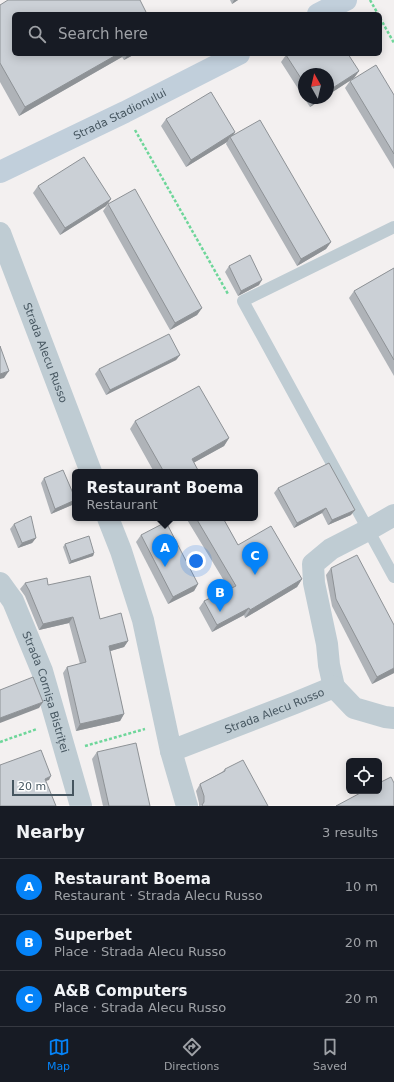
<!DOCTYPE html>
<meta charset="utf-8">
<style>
body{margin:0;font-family:"DejaVu Sans",sans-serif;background:#242831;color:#f1f3f6}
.controls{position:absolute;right:12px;bottom:12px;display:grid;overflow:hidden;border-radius:6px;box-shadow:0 2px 10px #0003}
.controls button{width:36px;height:36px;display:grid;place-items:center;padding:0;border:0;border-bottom:1px solid #363941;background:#171b24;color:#f1f3f6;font:20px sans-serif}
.compass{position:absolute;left:298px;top:68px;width:36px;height:36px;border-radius:50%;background:#171b24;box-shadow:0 2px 10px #0003;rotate:352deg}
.scale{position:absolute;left:12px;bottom:10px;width:62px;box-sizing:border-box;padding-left:4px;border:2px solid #465660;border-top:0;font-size:11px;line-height:14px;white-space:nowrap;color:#465660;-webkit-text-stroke:3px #fff;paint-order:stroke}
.you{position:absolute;left:196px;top:561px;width:14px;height:14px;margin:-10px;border:3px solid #fff;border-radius:50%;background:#1a73e8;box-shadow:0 0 0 6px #1a73e833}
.badge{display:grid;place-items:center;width:26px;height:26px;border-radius:50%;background:#0583f8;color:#fff;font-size:13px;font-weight:700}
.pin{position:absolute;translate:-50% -33px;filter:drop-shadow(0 1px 2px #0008)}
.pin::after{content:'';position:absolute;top:21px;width:14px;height:12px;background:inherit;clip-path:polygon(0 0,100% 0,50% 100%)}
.popup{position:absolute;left:72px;top:469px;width:186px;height:52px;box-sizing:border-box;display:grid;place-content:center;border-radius:6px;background:#171b24;filter:drop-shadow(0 1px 3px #0005);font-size:13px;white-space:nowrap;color:#9ea1a6}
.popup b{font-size:15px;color:#f1f3f6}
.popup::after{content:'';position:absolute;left:50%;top:100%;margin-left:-8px;border:8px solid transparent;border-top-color:#171b24}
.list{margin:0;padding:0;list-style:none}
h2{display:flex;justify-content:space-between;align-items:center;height:52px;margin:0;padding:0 16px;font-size:17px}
h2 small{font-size:13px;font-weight:400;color:#9ea1a6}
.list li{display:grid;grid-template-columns:26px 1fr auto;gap:12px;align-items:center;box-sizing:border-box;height:56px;padding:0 16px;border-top:1px solid #363941}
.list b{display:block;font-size:15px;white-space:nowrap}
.list p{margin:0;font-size:13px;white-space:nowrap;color:#9ea1a6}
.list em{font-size:13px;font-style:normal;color:#9ea1a6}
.icon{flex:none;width:22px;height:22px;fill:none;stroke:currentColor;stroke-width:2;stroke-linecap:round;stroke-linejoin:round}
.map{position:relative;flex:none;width:394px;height:806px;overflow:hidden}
.search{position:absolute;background:#171b24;box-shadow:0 2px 10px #0003;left:12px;right:12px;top:12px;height:44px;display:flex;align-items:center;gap:10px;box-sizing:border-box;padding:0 14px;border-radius:6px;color:#9ea1a6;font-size:15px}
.sheet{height:220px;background:#171b24}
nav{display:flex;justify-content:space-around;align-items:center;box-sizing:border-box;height:56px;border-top:1px solid #363941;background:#171b24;font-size:11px;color:#9ea1a6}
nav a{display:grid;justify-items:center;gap:2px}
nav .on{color:#0583f8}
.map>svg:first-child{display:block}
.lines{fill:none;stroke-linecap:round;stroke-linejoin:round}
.path{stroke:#6ed69a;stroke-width:2.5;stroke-dasharray:3 2;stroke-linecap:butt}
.lane{stroke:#bfccd3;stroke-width:12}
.street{stroke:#bfccd3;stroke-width:22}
.secondary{stroke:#c1cfdb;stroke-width:22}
.wall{fill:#afb3b8}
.shaded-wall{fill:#8e9296}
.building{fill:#cbd0d6;stroke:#8e9296}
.labels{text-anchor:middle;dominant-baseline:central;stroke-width:3.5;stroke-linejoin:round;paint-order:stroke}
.street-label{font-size:11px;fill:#465660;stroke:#fff}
</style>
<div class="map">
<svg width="394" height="806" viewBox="0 0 394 806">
<rect width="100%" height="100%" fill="#f3f0f0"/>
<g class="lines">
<g class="path">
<polyline points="370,0 378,14"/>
<polyline points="380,18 394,43"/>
<polyline points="135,130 228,294"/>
<polyline points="0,742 37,729"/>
<polyline points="85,746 145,729"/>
</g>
<polyline class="lane" points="394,227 243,301 394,577"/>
<g class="street">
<path id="s1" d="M0,233L91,472"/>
<polyline points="108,518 121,551 143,620 171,751 187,806"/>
<path id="s2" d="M0,583L13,601L42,671L81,806"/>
<polyline points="334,687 329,665 327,644 314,583 313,564 331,549 368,530 394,515"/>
<path id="s3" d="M171,751L295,703L334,687L354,708L385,717L394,718"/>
</g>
<g class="secondary">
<polyline points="318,14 346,0"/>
<path id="s4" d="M0,172L125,112L239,54"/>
</g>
</g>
<g class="wall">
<polygon points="230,0 238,0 232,4"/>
<polygon points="0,5 14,54 135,54 124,60 122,57 19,116 0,82"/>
<polygon points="286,55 359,71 354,78 328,95 328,74 304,74 304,98 281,62"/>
<polygon points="350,81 394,95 394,169 345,88"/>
<polygon points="304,98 324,98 310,107"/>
<polygon points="166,119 235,132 234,135 331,242 326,249 297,266 226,144 227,142 186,167 161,126"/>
<polygon points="38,186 111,199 106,206 60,235 33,193"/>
<polygon points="108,204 202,308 197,315 170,330 103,211"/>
<polygon points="229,266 259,285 238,296 225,272"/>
<polygon points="394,268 394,376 349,298 354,291"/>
<polygon points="180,355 176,360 106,395 95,374 99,369"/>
<polygon points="135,421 229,438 224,446 193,463 199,472 154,472 130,429"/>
<polygon points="44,478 75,498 75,501 72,505 51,514 41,483"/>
<polygon points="278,488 351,515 328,525 322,513 294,528 274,493"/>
<polygon points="186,518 223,518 238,545 302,579 297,587 245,618 244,615 212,632 199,608 204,601 229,589"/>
<polygon points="14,524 36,538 32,543 18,548 10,529"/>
<polygon points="141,535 198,584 194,591 168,604 136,542"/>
<polygon points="65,544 94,553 93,556 69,564 63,547"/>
<polygon points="331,568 394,673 372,684 332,606 326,575"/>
<polygon points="25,583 48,585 100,619 128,641 124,647 110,651 124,714 120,721 76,731 63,673 67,667 80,664 69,623 39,630 25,596 20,589"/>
<polygon points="97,752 150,806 103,806 92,759"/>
<polygon points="225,769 268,806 199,806 199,803 196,791 200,784 222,772"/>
</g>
<g class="shaded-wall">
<polygon points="234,0 238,0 232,4"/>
<polygon points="118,54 124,54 122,57 19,116 25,107"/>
<polygon points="128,54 135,54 124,60"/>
<polygon points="359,71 354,78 328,95 328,91"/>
<polygon points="318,98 324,98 310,107 315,100"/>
<polygon points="235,132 231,138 230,137 227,142 186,167 191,160"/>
<polygon points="111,199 106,206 60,235 65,228"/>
<polygon points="331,242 326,249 297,266 301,259"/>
<polygon points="262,280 259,285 238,296 241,291"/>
<polygon points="202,308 197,315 170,330 175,323"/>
<polygon points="180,355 176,360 106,395 110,390"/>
<polygon points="9,371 4,378 0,379 0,374"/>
<polygon points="229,438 224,446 186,467 192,459"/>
<polygon points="75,500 72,505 51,514 55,509"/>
<polygon points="326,508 322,513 294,528 297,523"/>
<polygon points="355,510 351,515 328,525 332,520"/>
<polygon points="36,538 32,543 18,548 22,543"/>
<polygon points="94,553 93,556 69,564 71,561"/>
<polygon points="302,579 297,587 245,618 250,610"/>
<polygon points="198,584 194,591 168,604 173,597"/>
<polygon points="249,608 244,615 212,632 217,625"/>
<polygon points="73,617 69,623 39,630 43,624"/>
<polygon points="128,641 124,647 104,653 109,646"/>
<polygon points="394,668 394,673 372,684 377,677"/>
<polygon points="43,702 39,708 0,723 0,718"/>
<polygon points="124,714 120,721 76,731 80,724"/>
<polygon points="51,776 49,780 43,782 45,779"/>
</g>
<g class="building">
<polygon points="8,0 140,0 147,14 14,14 14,54 118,54 25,107 0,63 0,5"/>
<polygon points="287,54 348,54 359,71 328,91 328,74 304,74 304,83 286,55"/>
<polygon points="376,65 394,95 394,154 350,81"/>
<polygon points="211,92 235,132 191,160 166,119"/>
<polygon points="260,120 331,242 301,259 230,137"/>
<polygon points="84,157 111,199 65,228 38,186"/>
<polygon points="135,189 202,308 175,323 108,204"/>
<polygon points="250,255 262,280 241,291 229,266"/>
<polygon points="394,268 394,360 354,291"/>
<polygon points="169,334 180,355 110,390 99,369"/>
<polygon points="0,346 9,371 0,374"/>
<polygon points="199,386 229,438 192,459 199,472 164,472 135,421"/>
<polygon points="329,463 355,510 332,520 326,508 297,523 278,488"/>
<polygon points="63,470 75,498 75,500 55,509 44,478"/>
<polygon points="31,516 36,538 22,543 14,524"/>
<polygon points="196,518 223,518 238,545 271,526 302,579 250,610 249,608 217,625 204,601 236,586"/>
<polygon points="166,522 198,584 173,597 141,535"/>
<polygon points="89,536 94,553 71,561 65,544"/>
<polygon points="357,555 394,625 394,668 377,677 336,599 331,568"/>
<polygon points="90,576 100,619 121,613 128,641 109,646 124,714 80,724 67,667 86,662 73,617 43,624 29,590 25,583 47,578 48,585"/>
<polygon points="33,677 43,702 0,718 0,690"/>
<polygon points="136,743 150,806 109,806 97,752"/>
<polygon points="41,750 51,776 45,779 56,806 0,806 0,765"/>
<polygon points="243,760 268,806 203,806 202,805 204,802 204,796 200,784 225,771 225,769"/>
<polygon points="391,777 394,783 394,806 336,806 364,791 379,791 379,783"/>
</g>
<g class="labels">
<g class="street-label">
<text stroke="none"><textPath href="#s4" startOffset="133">Strada Stadionului</textPath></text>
<text stroke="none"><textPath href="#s1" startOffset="128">Strada Alecu Russo</textPath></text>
<text stroke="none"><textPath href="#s2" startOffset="119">Strada Cornișa Bistriței</textPath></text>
<text stroke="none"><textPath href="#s3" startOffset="111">Strada Alecu Russo</textPath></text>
</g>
</g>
</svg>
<div class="controls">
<button><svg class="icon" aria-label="locate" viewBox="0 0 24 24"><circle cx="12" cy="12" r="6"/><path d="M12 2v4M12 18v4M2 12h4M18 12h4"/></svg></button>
</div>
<svg class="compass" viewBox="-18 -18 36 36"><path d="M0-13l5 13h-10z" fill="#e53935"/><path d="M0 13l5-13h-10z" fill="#9ea1a6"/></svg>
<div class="scale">20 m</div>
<div class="you"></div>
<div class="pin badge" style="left:165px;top:567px">A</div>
<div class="popup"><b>Restaurant Boema</b>Restaurant</div>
<div class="pin badge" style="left:220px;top:612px">B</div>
<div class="pin badge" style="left:255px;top:575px">C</div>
<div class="search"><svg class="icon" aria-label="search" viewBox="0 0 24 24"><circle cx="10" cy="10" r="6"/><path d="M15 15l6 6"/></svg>Search here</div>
</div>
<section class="sheet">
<h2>Nearby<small>3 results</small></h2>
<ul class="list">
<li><span class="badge">A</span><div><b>Restaurant Boema</b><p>Restaurant · Strada Alecu Russo</p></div><em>10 m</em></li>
<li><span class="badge">B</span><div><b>Superbet</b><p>Place · Strada Alecu Russo</p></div><em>20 m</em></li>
<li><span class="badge">C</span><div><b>A&amp;B Computers</b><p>Place · Strada Alecu Russo</p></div><em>20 m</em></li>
</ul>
</section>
<nav>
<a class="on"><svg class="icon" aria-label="map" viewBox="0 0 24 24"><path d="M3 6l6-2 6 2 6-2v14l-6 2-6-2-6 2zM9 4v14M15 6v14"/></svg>Map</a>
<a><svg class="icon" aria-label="directions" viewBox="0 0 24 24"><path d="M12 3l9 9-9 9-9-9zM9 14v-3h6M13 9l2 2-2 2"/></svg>Directions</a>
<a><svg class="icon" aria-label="saved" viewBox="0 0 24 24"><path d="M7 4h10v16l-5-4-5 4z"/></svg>Saved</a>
</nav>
